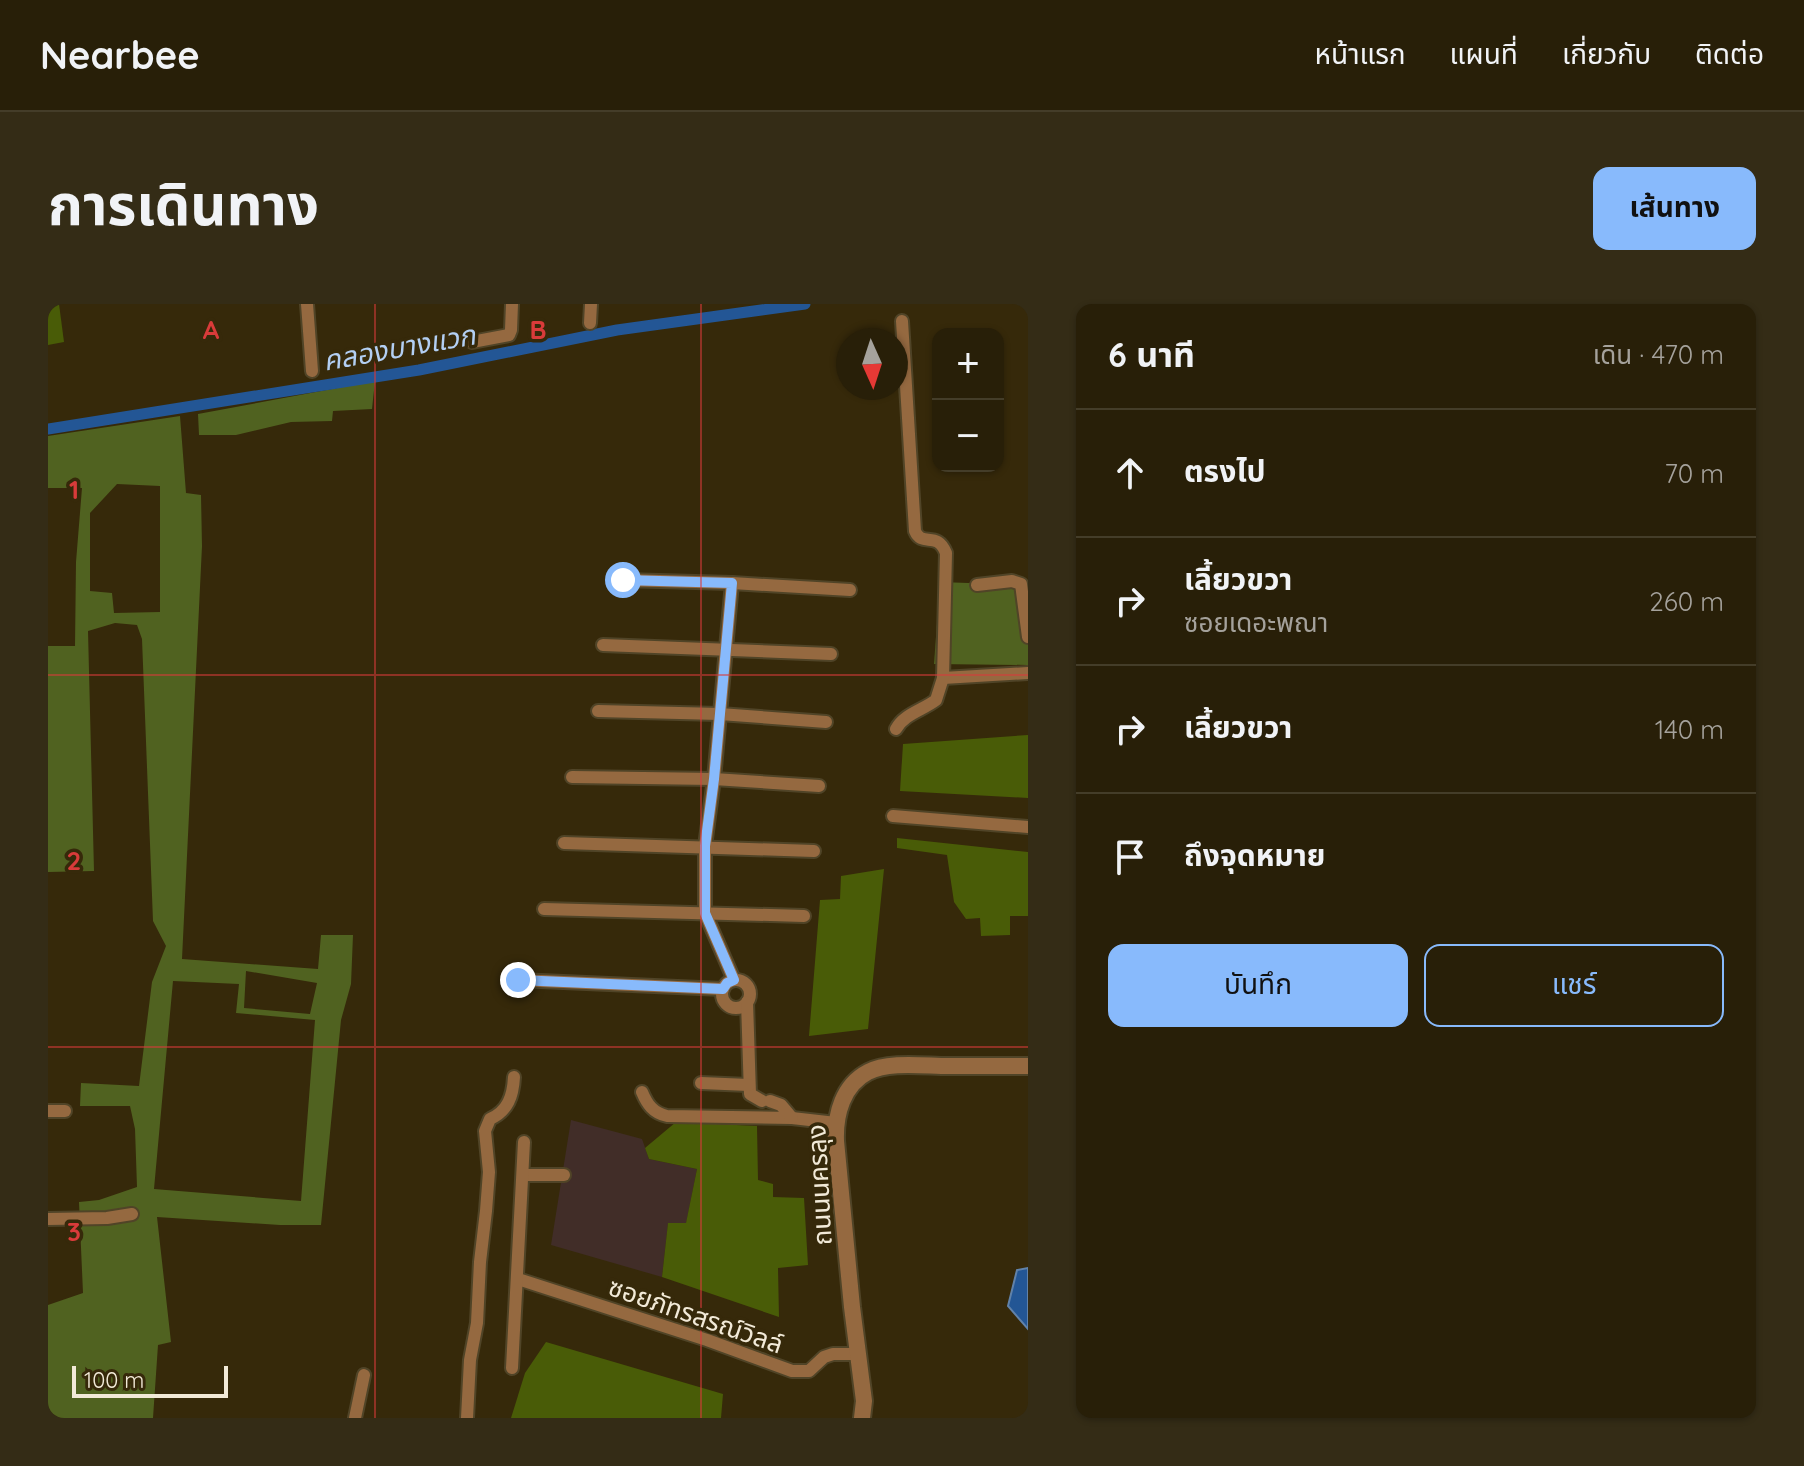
<!DOCTYPE html>
<html lang="th">
<meta charset="utf-8">
<style>
body{margin:0;font-family:Quicksand,"Noto Sans Thai",sans-serif;background:#342c16;color:#f1f3f6}
.controls{position:absolute;right:24px;top:24px;display:grid;overflow:hidden;border-radius:16px;box-shadow:0 2px 6px #0004}
.controls button{width:72px;height:72px;display:grid;place-items:center;padding:0;border:0;border-bottom:2px solid #443d29;background:#281f08;color:#f1f3f6;font:40px sans-serif}
.compass{position:absolute;left:788px;top:24px;width:72px;height:72px;border-radius:50%;background:#281f08;box-shadow:0 2px 6px #0004;rotate:177deg}
.scale{position:absolute;left:24px;bottom:20px;width:156px;box-sizing:border-box;padding-left:8px;border:4px solid #f2ead8;border-top:0;font-size:22px;line-height:28px;white-space:nowrap;color:#f2ead8;-webkit-text-stroke:6px #36290a;paint-order:stroke}
.stop{position:absolute;width:24px;height:24px;margin:-18px;border:6px solid #88bafc;border-radius:50%;background:#fff}
.stop.end{background:#88bafc;border-color:#fff;box-shadow:0 2px 8px #0008}
.list{margin:0;padding:0;list-style:none}
h2{display:flex;justify-content:space-between;align-items:center;height:104px;margin:0;padding:0 32px;font-size:34px}
h2 small{font-size:26px;font-weight:400;color:#a5a29c}
.list li{display:grid;grid-template-columns:52px 1fr auto;gap:24px;align-items:center;box-sizing:border-box;height:128px;padding:0 32px;border-top:2px solid #443d29}
.list b{display:block;font-size:30px;white-space:nowrap}
.list p{margin:0;font-size:26px;white-space:nowrap;color:#a5a29c}
.list em{font-size:26px;font-style:normal;color:#a5a29c}
.actions{display:flex;gap:16px;padding:24px 32px}
.actions a{flex:1;padding:18px 0;border:2px solid #88bafc;border-radius:16px;text-align:center;font-size:28px;color:#88bafc}
.actions .main{background:#88bafc;color:#111}
.icon{flex:none;width:44px;height:44px;fill:none;stroke:currentColor;stroke-width:2;stroke-linecap:round;stroke-linejoin:round}
.map{position:relative;flex:none;width:980px;height:1114px;overflow:hidden;border-radius:16px}
header{display:flex;align-items:center;gap:48px;box-sizing:border-box;height:112px;padding:0 40px;background:#281f08;border-bottom:2px solid #443d29}
header strong{font-size:38px}
nav{display:flex;gap:44px;margin-inline-start:auto;font-size:28px}
.intro{display:flex;align-items:center;justify-content:space-between;box-sizing:border-box;height:192px;padding:0 48px}
h1{margin:0;font-size:56px}
.button{padding:20px 36px;border-radius:16px;background:#88bafc;color:#111;font-size:28px;font-weight:700}
main{display:flex;gap:48px;padding:0 48px}
aside{flex:1;background:#281f08;border-radius:16px;box-shadow:0 2px 6px #0004}
.map>svg:first-child{display:block}
.industrial{fill:#412d28}
.green{fill:#495c07}
.forest{fill:#506220;fill-rule:evenodd}
.water{fill:#235695;stroke:#6182a9;stroke-width:2}
.lines{fill:none;stroke-linecap:round;stroke-linejoin:round}
.canal{stroke:#235695;stroke-width:11}
.minor-casing{stroke:#504427;stroke-width:16}
.tertiary-casing{stroke:#504427;stroke-width:20}
.minor{stroke:#956940;stroke-width:12}
.tertiary{stroke:#956940;stroke-width:16}
.route{stroke:#88bafc;stroke-width:10}
.grid{fill:none;stroke:#d93b3a;stroke-width:2;stroke-opacity:0.55}
.labels{text-anchor:middle;dominant-baseline:central;stroke-width:7;stroke-linejoin:round;paint-order:stroke}
.street-label{font-size:26px;fill:#f2ead8;stroke:#36290a}
.water-label{font-size:28px;font-style:italic;fill:#b3cff3;stroke:#36290a}
.grid-label{font-size:26px;text-anchor:middle;font-weight:bold;fill:#d93b3a;stroke:#36290a;stroke-width:7;stroke-linejoin:round;paint-order:stroke}
</style>
<header>
<strong>Nearbee</strong>
<nav><a>หน้าแรก</a><a>แผนที่</a><a>เกี่ยวกับ</a><a>ติดต่อ</a></nav>
</header>
<div class="intro"><h1>การเดินทาง</h1><a class="button">เส้นทาง</a></div>
<main>
<div class="map">
<svg width="980" height="1114" viewBox="0 0 980 1114">
<rect width="100%" height="100%" fill="#36290a"/>
<polygon class="industrial" points="523,816 594,835 601,855 649,865 638,920 620,920 614,973 503,941"/>
<g class="green">
<polygon points="0,0 11,0 16,38 0,41"/>
<polygon points="980,431 980,494 852,487 855,440"/>
<polygon points="849,534 980,548 980,612 962,612 962,631 933,632 932,614 918,615 906,598 899,551 849,544"/>
<polygon points="836,565 820,725 761,732 772,596 792,595 793,572"/>
<polygon points="628,818 709,822 710,876 725,880 725,893 756,894 760,961 730,964 731,1013 614,973 620,919 638,919 649,865 601,855 597,844"/>
<polygon points="498,1038 675,1090 673,1114 463,1114 477,1069"/>
</g>
<g class="forest">
<polygon points="327,77 324,105 285,107 284,117 243,118 188,131 151,131 150,110"/>
<path d="M132,112L138,189L153,191L154,242L134,655L270,665L273,631H305L303,680L293,716L273,921H232L109,913L123,1038L110,1041L105,1114H0V1001L35,989L31,898L51,896L89,883L87,825L82,802H32L33,779L91,782L104,678L118,642L105,617L94,335L89,321L67,319L40,327L46,567L0,568V342H27L28,258L34,184H0V132ZM69,180L112,182V308L66,309L64,289L42,287V209ZM198,667L269,679L262,710L196,704ZM125,677L191,680L188,709L267,716L253,897L106,885Z"/>
<polygon points="892,278 980,281 980,361 886,360"/>
</g>
<polygon class="water" points="980,964 980,1025 960,1002 969,966"/>
<g class="lines">
<polyline class="canal" points="0,125 371,66 569,26 757,0"/>
<defs>
<g id="minor">
<polyline points="259,0 264,67"/>
<polyline points="542,19 543,0"/>
<polyline points="424,38 461,31 463,26 464,0"/>
<polyline points="575,276 684,279 802,286"/>
<polyline points="684,279 666,475 657,542 657,609 686,676"/>
<polyline points="929,281 964,277 973,280 980,333"/>
<polyline points="555,341 783,350"/>
<polyline points="895,374 980,369"/>
<polyline points="550,407 672,410 778,418"/>
<path d="M848,425C856,410 875,406 888,396L895,374L898,249C889,226 874,244 867,227L854,17"/>
<polyline points="524,473 666,475 771,482"/>
<polyline points="845,512 980,523"/>
<polyline points="516,539 766,547"/>
<polyline points="496,605 756,612"/>
<polyline points="470,676 675,685"/>
<circle cx="688" cy="690" r="14"/>
<polyline points="699,698 702,790 714,797"/>
<polyline points="653,779 701,781"/>
<path d="M594,788C599,800 605,809 619,812L744,814L788,819"/>
<polyline points="722,797 733,801 744,814"/>
<polyline points="0,807 17,807"/>
<polyline points="475,871 516,871"/>
<polyline points="0,915 59,914 84,910"/>
<polyline points="470,975 659,1036 744,1067 761,1067 776,1053 785,1050 809,1050"/>
<polyline points="464,1064 476,838"/>
<polyline points="307,1114 316,1071"/>
<path d="M419,1114L422,1056L429,1019L432,958L438,907L441,868L437,827L442,815C460,807 465,792 466,773"/>
</g>
<path id="tertiary" d="M814,1114L816,1097L804,1003L788,837C787,810 795,781 820,768C840,757 877,762 900,762C926,762 953,762 980,762"/>
</defs>
<use href="#minor" class="minor-casing"/>
<use href="#tertiary" class="tertiary-casing"/>
<use href="#minor" class="minor"/>
<use href="#tertiary" class="tertiary"/>
</g>
<g class="lines">
<polyline class="route" points="470,676 675,685 679,679 686,676 657,609 657,542 666,475 684,279 575,276"/>
</g>
<path class="grid" d="M327,0V1114M653,0V1114M0,371H980M0,743H980"/>
<g class="labels">
<g class="street-label">
<text transform="translate(771 881) rotate(-93)">ถนนนครลุง</text>
<text transform="translate(648 1011) rotate(19)">ซอยภัทรสรณ์วิลล์</text>
</g>
<g class="water-label">
<text transform="translate(351 43) rotate(-10)">คลองบางแวก</text>
</g>
</g>
<g class="grid-label">
<text x="163" y="35">A</text>
<text x="490" y="35">B</text>
<text x="26" y="195">1</text>
<text x="26" y="566">2</text>
<text x="26" y="937">3</text>
</g>
</svg>
<div class="controls">
<button>+</button>
<button>−</button>
</div>
<svg class="compass" viewBox="-18 -18 36 36"><path d="M0-13l5 13h-10z" fill="#e53935"/><path d="M0 13l5-13h-10z" fill="#a5a29c"/></svg>
<div class="scale">100 m</div>
<div class="stop" style="left:575px;top:276px"></div>
<div class="stop end" style="left:470px;top:676px"></div>
</div>
<aside>
<h2>6 นาที<small>เดิน · 470 m</small></h2>
<ul class="list">
<li><svg class="icon" aria-label="ahead" viewBox="0 0 24 24"><path d="M12 20V5M6 11l6-6 6 6"/></svg><div><b>ตรงไป</b></div><em>70 m</em></li>
<li><svg class="icon" aria-label="right" viewBox="0 0 24 24"><path d="M7 20v-9h11M14 6l5 5-5 5"/></svg><div><b>เลี้ยวขวา</b><p>ซอยเดอะพณา</p></div><em>260 m</em></li>
<li><svg class="icon" aria-label="right" viewBox="0 0 24 24"><path d="M7 20v-9h11M14 6l5 5-5 5"/></svg><div><b>เลี้ยวขวา</b></div><em>140 m</em></li>
<li><svg class="icon" aria-label="arrive" viewBox="0 0 24 24"><path d="M6 21V4h12l-3 4 3 4H6"/></svg><div><b>ถึงจุดหมาย</b></div></li>
</ul>
<div class="actions"><a class="main">บันทึก</a><a>แชร์</a></div>
</aside>
</main>
